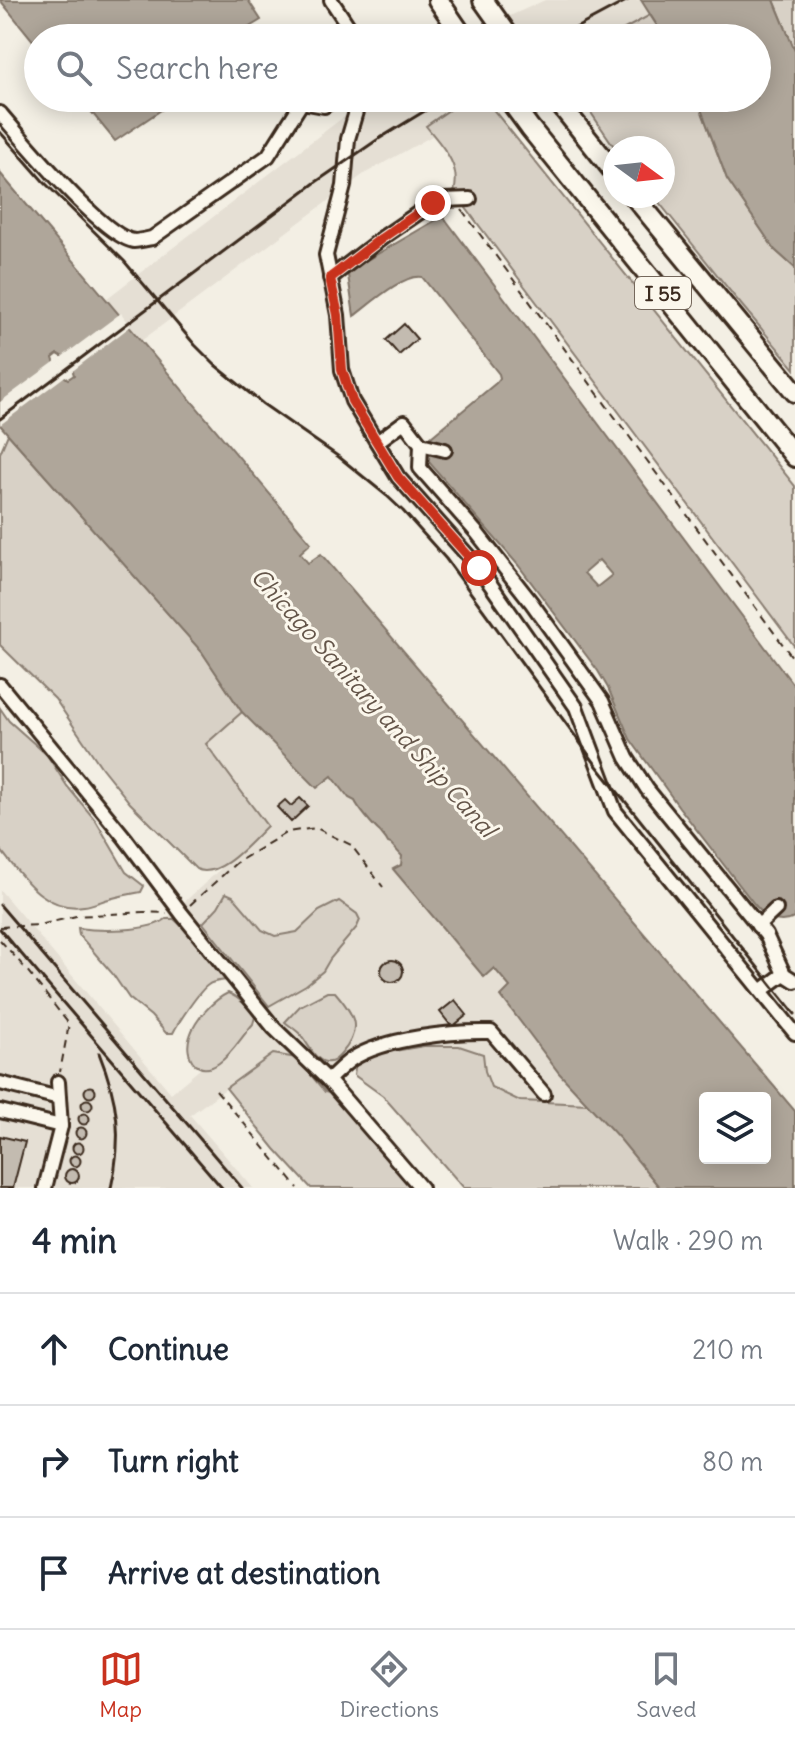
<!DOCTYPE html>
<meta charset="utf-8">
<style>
body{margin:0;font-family:Delius,sans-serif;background:#f2f2f3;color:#1f2937}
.controls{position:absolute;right:24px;bottom:24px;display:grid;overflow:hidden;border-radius:8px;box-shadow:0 4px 20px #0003}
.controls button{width:72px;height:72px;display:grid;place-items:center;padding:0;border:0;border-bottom:2px solid #e0e1e3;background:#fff;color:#1f2937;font:40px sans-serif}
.compass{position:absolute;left:603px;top:136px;width:72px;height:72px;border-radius:50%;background:#fff;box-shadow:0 4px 20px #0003;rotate:105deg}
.stop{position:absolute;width:24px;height:24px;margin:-18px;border:6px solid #c8321e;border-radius:50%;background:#fff}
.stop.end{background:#c8321e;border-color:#fff;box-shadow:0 2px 8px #0008}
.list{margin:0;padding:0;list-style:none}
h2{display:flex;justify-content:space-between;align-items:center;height:104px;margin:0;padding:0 32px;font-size:34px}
h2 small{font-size:26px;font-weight:400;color:#747a83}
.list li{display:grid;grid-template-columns:52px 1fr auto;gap:24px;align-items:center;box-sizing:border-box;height:112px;padding:0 32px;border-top:2px solid #e0e1e3}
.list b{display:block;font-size:30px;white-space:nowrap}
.list em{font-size:26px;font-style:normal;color:#747a83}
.icon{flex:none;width:44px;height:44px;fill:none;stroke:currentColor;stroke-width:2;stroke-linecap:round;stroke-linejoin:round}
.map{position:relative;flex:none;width:795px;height:1188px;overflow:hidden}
.search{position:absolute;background:#fff;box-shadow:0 4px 20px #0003;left:24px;right:24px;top:24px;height:88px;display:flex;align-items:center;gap:20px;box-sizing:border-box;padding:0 28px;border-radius:44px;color:#747a83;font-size:30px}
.sheet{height:440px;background:#fff}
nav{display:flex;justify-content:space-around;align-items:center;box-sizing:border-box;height:112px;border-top:2px solid #e0e1e3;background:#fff;font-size:22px;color:#747a83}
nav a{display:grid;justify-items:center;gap:4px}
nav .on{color:#c8321e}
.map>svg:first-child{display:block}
.built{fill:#e5dfd4}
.green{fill:#d8d1c6;stroke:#8a7e72;stroke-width:2}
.water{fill:#afa69a;stroke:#817468;stroke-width:2;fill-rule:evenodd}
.pier{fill:#f3efe4}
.building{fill:#c3bbb0;stroke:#3b2a1e;stroke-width:2}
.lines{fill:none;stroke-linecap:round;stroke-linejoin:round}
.minor-casing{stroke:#3b2a1e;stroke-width:18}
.highway-casing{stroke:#3b2a1e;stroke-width:24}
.path{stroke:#3b2a1e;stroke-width:2;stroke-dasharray:8 6;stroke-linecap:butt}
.minor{stroke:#fbf7ec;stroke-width:12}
.highway{stroke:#fbf7ec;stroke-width:18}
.rail{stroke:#3b2a1e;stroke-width:3}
.route{stroke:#c8321e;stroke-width:10}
.labels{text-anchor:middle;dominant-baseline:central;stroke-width:6;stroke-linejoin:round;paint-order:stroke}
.shield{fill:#fbf7ec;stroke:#75685c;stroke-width:2}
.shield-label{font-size:20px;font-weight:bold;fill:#3b2a1e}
.water-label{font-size:24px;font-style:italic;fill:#645549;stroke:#fbf7ec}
</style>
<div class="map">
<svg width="795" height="1188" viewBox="0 0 795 1188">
<rect width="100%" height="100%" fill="#f3efe4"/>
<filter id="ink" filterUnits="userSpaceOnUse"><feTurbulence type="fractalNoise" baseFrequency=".0125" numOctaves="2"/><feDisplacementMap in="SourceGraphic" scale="16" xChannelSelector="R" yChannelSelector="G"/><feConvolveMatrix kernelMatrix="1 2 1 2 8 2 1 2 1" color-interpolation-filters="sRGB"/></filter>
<g filter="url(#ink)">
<g class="built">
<polygon points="545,0 641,0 650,15 608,38 470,38 512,15"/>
<polygon points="372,98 500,98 364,174 141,341 106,299 341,119"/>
<polygon points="242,712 317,788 332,775 349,798 355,801 358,808 370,818 373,825 385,836 402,857 401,865 394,870 484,976 494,968 510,987 501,997 559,1073 589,1104 520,1101 491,1087 485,1071 459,1046 424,1046 376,1054 356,1060 325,1092 297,1058 273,1054 190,1115 253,1188 0,1188 0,890 171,1093 258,1021 201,944 174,919 166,919 267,826 205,744"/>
</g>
<g class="green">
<polygon points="774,0 795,0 795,51"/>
<polygon points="650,15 665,38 608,38"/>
<path d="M466,98H484L795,486V647L454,192C462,165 441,145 426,126Z"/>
<polygon points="581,98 697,98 727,179 775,250 795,268 795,369 734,296 654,196 663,196 663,148 615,148"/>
<path d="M8,434L202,652L242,712L206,744L267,826C251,841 220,880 196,869L130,803L102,768L55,699L0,645V453Z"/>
<path d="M0,708L9,721L47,755L67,786L96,821L126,872L144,886L141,892C130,894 119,896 109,899C101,901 93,905 84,906C46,912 24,879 3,853L0,848Z"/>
<polygon points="226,893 233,896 262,930 275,936 297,932 319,911 339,901 357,914 360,920 357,927 330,959 323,971 306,985 269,1006 203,923 218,907"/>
<path d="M166,919H174L201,944L227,980C221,981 213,981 208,985C199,991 178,1023 173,1033H166L151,1016L129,998L112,973L79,935L78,928C99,931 149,932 166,919Z"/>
<path d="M327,992H335C354,1014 363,1028 342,1053C337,1059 333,1063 326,1062C314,1060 308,1043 300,1034C296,1030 290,1026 285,1022L300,1006Z"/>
<path d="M228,993C238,997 249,1007 255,1017L253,1024C242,1036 232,1054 219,1063C198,1079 183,1056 190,1036C195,1020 213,1000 228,993Z"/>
<polygon points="424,1046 459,1046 483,1054 485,1071 491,1087 520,1101 589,1104 621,1139 660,1188 464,1188 383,1096 354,1075 356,1060 376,1054"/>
<polygon points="273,1054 297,1058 325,1092 334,1094 413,1188 311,1188 275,1149 226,1088"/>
</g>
<g class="water">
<polygon points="0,0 248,0 261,20 231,38 38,38 38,47"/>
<polygon points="641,0 774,0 795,51 795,268 775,250 727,179 697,98 757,98 757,38 665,38"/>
<polygon points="80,98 179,98 115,141"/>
<path d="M0,173L311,543L300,553L308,563L321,554L795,1111V1188H660L620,1139L559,1073L501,996L510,987L494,968L484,977L393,869L401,865L402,856L391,844L388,843C386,838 383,836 380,832C374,827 358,808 355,801L349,798L332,776L317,788L242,712L202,652L0,425ZM58,354C67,358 72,365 74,375L68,379C60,375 55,367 53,358ZM705,1098H765V1158H705Z"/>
<path d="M443,216L795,687V918C778,925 767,919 755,905L679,807L630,739L608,688L598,671L518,565L428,461L431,437L496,383L500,378L499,374L422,277C404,273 369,305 354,316L348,275L355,267ZM599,560L612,575L597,587L584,573Z"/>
</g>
<g class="pier">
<polygon points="121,313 131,326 70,373 62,360 59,359"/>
<polygon points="57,360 65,373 68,374 0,425 0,402"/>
</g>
<g class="building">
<polygon points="404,324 417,339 399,355 386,340"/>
<polygon points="300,798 308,806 291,822 277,807 285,800 291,806"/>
<circle cx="392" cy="971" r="11"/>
<polygon points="455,1000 467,1015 452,1027 440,1012"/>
<circle cx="90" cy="1092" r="5.5"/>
<circle cx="87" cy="1105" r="5.5"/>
<circle cx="84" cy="1119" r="5.5"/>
<circle cx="81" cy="1133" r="5.5"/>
<polygon points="0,1136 25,1142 13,1188 0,1188"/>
<circle cx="78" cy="1148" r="5.5"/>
<circle cx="75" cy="1161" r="5.5"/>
<circle cx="72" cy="1176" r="7"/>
</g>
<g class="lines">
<defs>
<g id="minor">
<polyline points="331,0 356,38"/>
<polyline points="360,98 348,139 344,186 326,255 338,315 342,370 352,401 398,477 479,568 576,707 615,811 795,1033"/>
<path d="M0,113C22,139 104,237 134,241C139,241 147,239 152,238L268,156L302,102L324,106L336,98"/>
<polyline points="330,278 382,238 433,203 443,200 470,199"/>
<polyline points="377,442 404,422 421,444 420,468 477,533 531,602 602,701 627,758 647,789 766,935 784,974 795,981"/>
<polyline points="421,444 445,450"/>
<polyline points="0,685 125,838 182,914 274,1028 328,1080 421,1188"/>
<polyline points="758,926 776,909"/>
<polyline points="761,991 784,974"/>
<path d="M328,1080C336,1073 343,1065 352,1059C385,1038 452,1031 491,1032L544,1094"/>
<polyline points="0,1083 59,1098"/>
<polyline points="0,1111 61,1126"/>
<polyline points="45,1188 61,1126 58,1082"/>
</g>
<g id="highway">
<polyline points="438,0 464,38"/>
<polyline points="483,0 510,38"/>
<polyline points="508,98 530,128 795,457"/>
<polyline points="555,98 615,173"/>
<polyline points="634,196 795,392"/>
</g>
</defs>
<use href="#minor" class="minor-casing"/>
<use href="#highway" class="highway-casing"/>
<g class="path">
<polyline points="462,210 795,661"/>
<polyline points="190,905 236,863 287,832 316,828 351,845 383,887"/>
<polyline points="0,927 40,925 76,916 144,912 167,913"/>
<polyline points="0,940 26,969 69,1024 60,1072"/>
<polyline points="216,1090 298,1188"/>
</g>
<use href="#minor" class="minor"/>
<use href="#highway" class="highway"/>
<g class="rail">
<polyline points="557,38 628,0"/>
<polyline points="0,132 43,181 124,261 195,345 215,365 263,404 339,457 387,496 403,511 446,559 597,766 795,1014"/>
<polyline points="0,419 316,182 377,140 446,98"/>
<polyline points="0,905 242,1188"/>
<polyline points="0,929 222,1188"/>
<path d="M99,1053C118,1100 123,1137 111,1188"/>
</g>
</g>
</g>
<g class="lines" filter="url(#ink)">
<polyline class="route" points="433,203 382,238 330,278 338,315 342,370 352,401 398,477 479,568"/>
</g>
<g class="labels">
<rect class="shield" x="635" y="277" width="56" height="32" rx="6"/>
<g class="shield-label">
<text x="663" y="293">I 55</text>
</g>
<g class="water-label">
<text transform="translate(374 702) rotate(48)">Chicago Sanitary and Ship Canal</text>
</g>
</g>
</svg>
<div class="controls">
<button><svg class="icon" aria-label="layers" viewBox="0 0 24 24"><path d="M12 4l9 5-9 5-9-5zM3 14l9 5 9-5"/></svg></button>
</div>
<svg class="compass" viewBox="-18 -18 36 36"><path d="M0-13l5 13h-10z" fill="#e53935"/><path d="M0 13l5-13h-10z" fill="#747a83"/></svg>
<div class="stop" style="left:479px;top:568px"></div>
<div class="stop end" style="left:433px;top:203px"></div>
<div class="search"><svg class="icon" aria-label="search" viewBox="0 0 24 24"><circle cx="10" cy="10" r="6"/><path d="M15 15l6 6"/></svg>Search here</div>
</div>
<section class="sheet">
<h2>4 min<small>Walk · 290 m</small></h2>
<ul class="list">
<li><svg class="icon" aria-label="ahead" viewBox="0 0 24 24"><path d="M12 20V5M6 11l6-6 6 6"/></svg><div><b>Continue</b></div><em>210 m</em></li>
<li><svg class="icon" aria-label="right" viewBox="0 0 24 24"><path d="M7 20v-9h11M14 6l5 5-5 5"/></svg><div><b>Turn right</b></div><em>80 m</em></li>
<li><svg class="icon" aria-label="arrive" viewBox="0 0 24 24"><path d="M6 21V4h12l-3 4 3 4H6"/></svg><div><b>Arrive at destination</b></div></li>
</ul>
</section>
<nav>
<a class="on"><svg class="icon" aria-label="map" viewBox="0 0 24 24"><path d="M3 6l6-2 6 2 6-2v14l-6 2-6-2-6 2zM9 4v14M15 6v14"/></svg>Map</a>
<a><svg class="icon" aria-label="directions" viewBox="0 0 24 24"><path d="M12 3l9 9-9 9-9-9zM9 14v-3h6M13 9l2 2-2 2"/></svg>Directions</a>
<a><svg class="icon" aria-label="saved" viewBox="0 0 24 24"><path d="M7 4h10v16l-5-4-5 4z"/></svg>Saved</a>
</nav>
